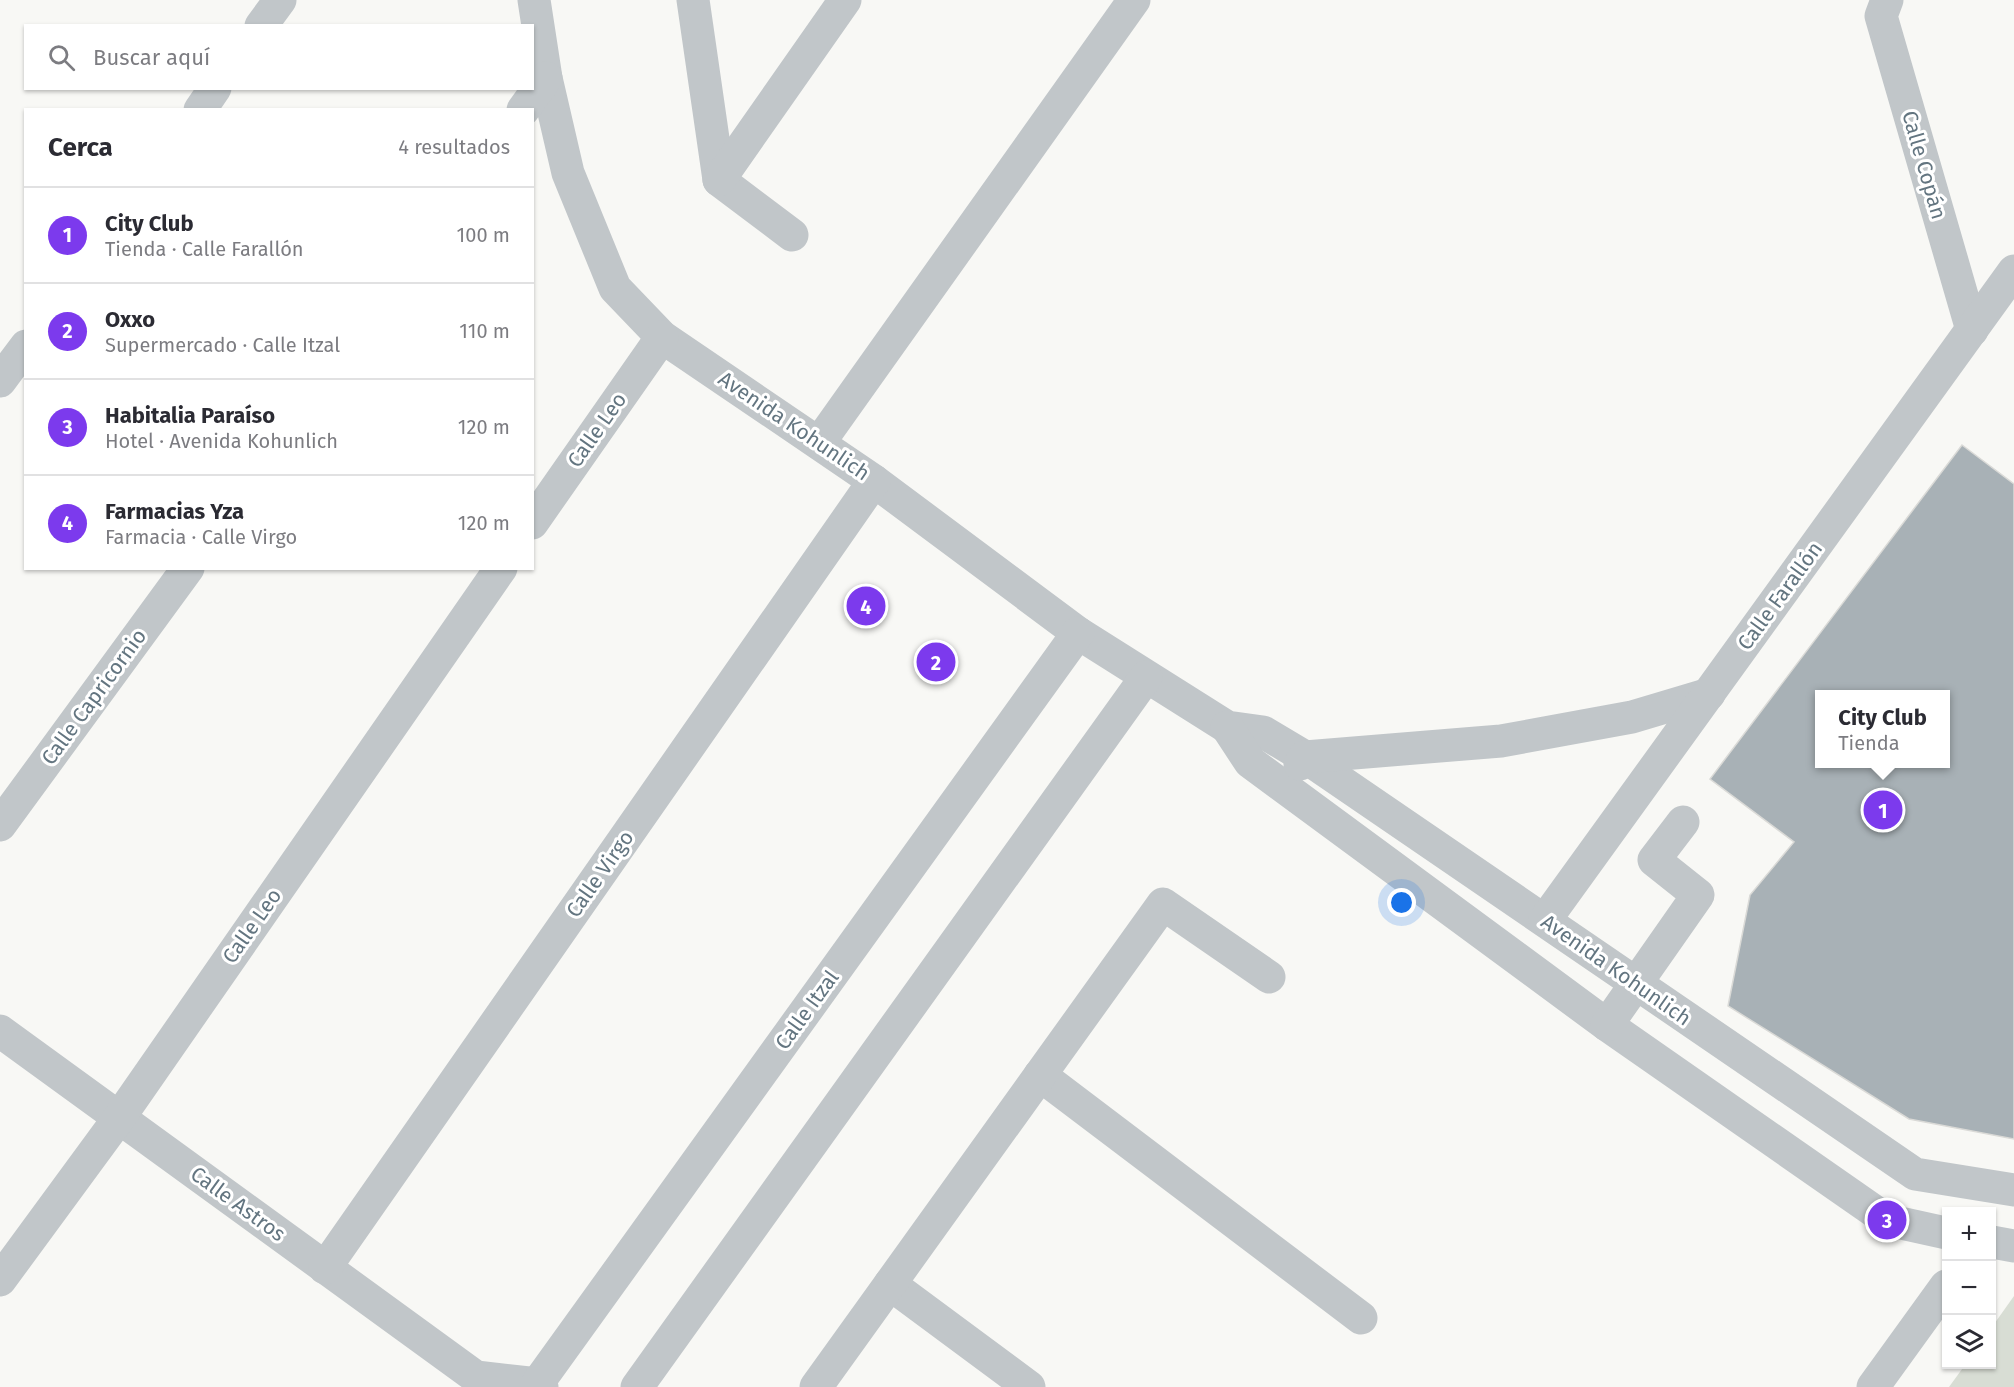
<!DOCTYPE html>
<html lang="es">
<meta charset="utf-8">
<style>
body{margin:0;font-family:"Fira Sans",sans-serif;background:#f7f7f7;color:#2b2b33}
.controls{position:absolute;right:18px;bottom:18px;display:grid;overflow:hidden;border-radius:0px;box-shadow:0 2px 4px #0004}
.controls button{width:54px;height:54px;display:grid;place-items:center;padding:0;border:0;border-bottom:2px solid #e1e1e2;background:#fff;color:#2b2b33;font:30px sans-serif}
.you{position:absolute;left:1402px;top:903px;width:21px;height:21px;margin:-15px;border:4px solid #fff;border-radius:50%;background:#1a73e8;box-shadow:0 0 0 9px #1a73e833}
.badge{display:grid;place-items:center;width:39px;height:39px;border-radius:50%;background:#7c3aed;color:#fff;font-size:20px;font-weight:700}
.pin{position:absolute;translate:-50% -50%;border:3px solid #fff;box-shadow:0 2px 6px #0006}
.popup{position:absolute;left:1815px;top:690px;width:135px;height:78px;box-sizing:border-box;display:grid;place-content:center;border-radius:0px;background:#fff;filter:drop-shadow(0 2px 4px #0005);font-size:20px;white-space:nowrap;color:#7c7c81}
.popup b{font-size:22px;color:#2b2b33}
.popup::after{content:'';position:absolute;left:50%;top:100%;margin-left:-12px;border:12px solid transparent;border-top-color:#fff}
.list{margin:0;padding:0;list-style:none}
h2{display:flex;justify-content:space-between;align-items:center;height:78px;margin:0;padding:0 24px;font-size:26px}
h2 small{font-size:20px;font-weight:400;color:#7c7c81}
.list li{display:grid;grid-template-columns:39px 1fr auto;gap:18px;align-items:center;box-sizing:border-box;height:96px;padding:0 24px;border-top:2px solid #e1e1e2}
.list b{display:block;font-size:22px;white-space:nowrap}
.list p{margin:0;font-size:20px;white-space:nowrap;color:#7c7c81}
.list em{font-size:20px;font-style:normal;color:#7c7c81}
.icon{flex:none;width:33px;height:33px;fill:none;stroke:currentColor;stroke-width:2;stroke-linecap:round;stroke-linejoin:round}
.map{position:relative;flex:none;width:2014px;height:1387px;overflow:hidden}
.search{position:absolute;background:#fff;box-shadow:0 2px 4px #0004;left:24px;top:24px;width:510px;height:66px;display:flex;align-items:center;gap:15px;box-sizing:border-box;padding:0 21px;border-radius:0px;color:#7c7c81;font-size:22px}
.panel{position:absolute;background:#fff;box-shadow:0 2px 4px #0004;left:24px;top:108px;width:510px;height:462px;border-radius:0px}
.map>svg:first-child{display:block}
.green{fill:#d8ddd4}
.building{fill:#a8b1b6;stroke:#dadad7;stroke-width:1.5;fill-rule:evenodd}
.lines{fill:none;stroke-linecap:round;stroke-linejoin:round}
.minor{stroke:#c1c6c9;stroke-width:33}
.labels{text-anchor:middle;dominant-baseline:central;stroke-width:6;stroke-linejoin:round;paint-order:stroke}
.street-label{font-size:21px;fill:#637580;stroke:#fff}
</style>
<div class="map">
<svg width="2014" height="1387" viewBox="0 0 2014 1387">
<rect width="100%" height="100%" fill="#f8f8f5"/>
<polygon class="green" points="2014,1296 2014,1387 1949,1387 1965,1365 1992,1364 1992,1327"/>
<path class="building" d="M1962,445L2014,484V1139L1909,1119L1728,1006L1750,895L1794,842L1710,779ZM1820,694H1946V764H1820Z"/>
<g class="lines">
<g class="minor">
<polyline points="534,0 546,78 568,173 615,288 662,337 874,481 1078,633 1227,727 1263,732 1305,757 1915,1174 2014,1190"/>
<polyline points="693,0 719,180 792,235"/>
<polyline points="1887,0 1881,16 1972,330"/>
<polyline points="261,26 280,0"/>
<polyline points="200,110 215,88"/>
<polyline points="523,110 546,78"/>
<polyline points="719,180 845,0"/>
<polyline points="0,381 26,346"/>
<polyline points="819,443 1134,0"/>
<polyline points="532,523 662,337"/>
<polyline points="1227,727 1250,762 1607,1025 1887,1220 1946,1233"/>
<polyline points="1300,764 1305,757 1501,741 1632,717 1709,694"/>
<polyline points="0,825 188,568"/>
<polyline points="1545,920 2014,271"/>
<polyline points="1607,1025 1698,895 1654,860 1683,822"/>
<polyline points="0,1031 476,1377 538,1384 542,1387"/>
<polyline points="1040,1075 1361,1318"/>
<polyline points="1992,1242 2014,1246"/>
<polyline points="325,1268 874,481"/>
<polyline points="0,1280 119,1118 501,568"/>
<polyline points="890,1284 1029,1387"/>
<polyline points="535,1387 1078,633"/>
<polyline points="637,1387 1146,677"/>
<polyline points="816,1387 1163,904 1269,977"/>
<polyline points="1873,1387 1946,1286"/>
</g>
</g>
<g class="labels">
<g class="street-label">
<text transform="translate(1924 165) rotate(74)">Calle Copán</text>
<text transform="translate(794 426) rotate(34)">Avenida Kohunlich</text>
<text transform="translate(597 430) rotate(-55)">Calle Leo</text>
<text transform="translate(1780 596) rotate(-54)">Calle Farallón</text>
<text transform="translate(94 697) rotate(-54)">Calle Capricornio</text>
<text transform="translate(600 874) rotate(-55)">Calle Virgo</text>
<text transform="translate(252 926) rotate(-55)">Calle Leo</text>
<text transform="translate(1616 970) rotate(35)">Avenida Kohunlich</text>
<text transform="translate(807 1010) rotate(-54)">Calle Itzal</text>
<text transform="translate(238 1204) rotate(36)">Calle Astros</text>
</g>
</g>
</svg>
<div class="controls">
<button>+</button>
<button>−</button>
<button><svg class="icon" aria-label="layers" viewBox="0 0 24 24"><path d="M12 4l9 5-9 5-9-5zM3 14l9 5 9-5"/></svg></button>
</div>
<div class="you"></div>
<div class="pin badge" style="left:1883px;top:810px">1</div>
<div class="popup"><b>City Club</b>Tienda</div>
<div class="pin badge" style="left:936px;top:662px">2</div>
<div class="pin badge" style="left:1887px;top:1220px">3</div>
<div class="pin badge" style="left:866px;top:606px">4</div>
<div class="search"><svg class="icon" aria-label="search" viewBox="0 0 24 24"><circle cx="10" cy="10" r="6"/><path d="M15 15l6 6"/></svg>Buscar aquí</div>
<section class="panel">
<h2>Cerca<small>4 resultados</small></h2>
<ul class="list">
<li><span class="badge">1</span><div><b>City Club</b><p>Tienda · Calle Farallón</p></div><em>100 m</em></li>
<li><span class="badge">2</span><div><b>Oxxo</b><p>Supermercado · Calle Itzal</p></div><em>110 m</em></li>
<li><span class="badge">3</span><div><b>Habitalia Paraíso</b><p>Hotel · Avenida Kohunlich</p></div><em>120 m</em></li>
<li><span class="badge">4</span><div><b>Farmacias Yza</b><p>Farmacia · Calle Virgo</p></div><em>120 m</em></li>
</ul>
</section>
</div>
